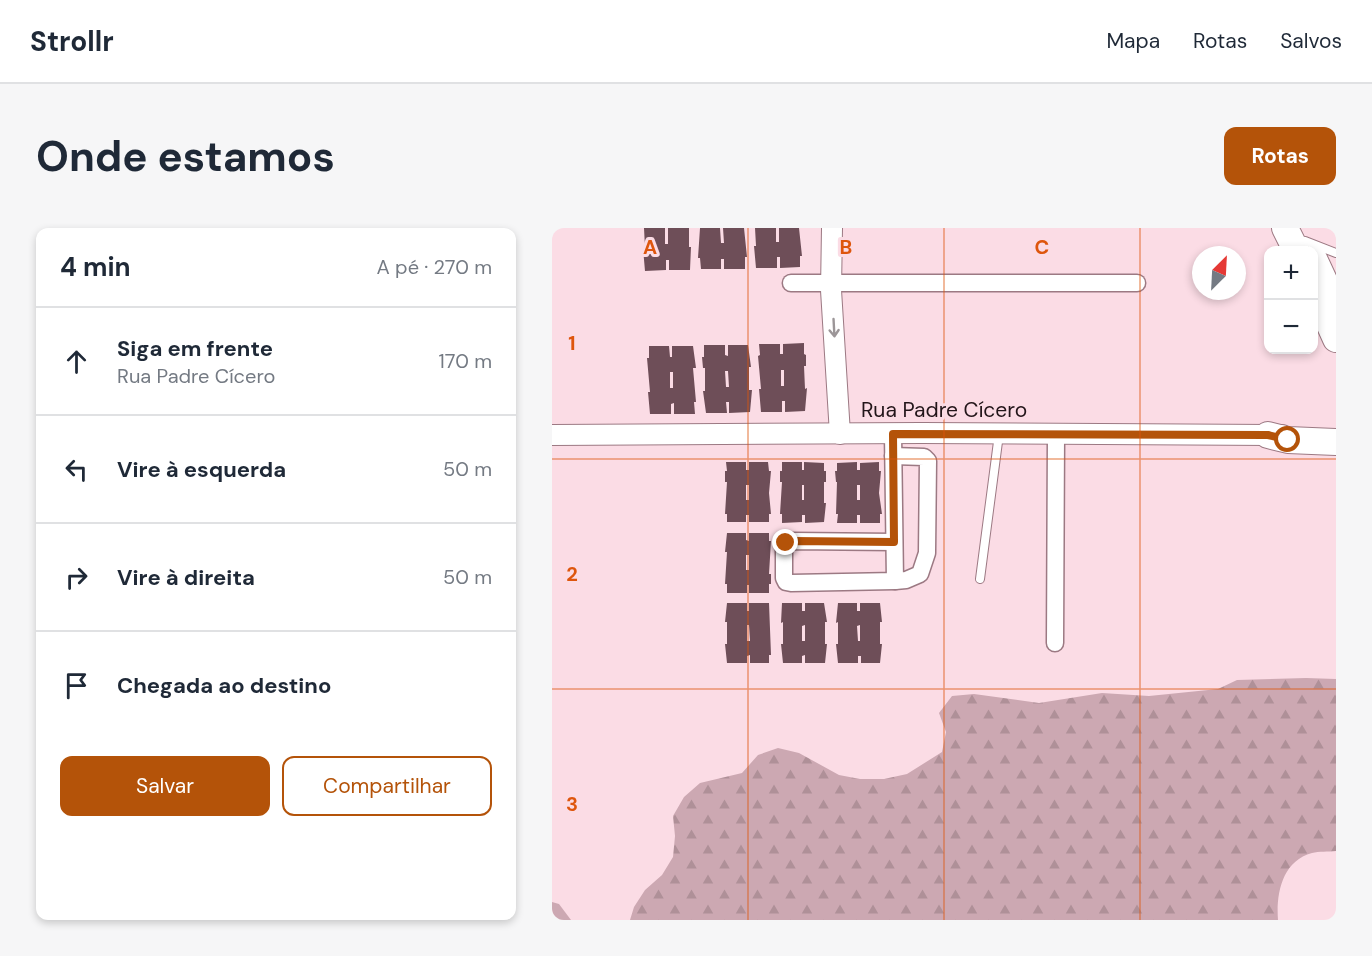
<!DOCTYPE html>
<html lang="pt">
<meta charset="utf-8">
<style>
body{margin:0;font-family:"DM Sans",sans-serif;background:#f6f6f7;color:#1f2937}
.controls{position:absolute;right:18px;top:18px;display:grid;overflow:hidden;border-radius:12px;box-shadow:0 3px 9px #0003}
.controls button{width:54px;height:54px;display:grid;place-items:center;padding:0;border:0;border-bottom:2px solid #e0e1e3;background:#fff;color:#1f2937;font:30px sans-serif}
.compass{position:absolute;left:640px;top:18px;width:54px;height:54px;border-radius:50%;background:#fff;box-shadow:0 3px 9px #0003;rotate:24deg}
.stop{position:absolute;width:18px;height:18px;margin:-14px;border:4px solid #b45309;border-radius:50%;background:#fff}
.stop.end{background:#b45309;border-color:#fff;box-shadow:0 2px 6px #0008}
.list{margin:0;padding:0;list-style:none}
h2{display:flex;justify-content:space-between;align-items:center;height:78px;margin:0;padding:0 24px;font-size:26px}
h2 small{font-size:20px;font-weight:400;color:#747a83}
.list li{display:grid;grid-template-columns:39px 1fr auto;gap:18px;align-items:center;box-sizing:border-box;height:108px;padding:0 24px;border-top:2px solid #e0e1e3}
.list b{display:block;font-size:22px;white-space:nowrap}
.list p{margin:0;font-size:20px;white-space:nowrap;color:#747a83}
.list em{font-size:20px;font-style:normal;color:#747a83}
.actions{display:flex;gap:12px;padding:18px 24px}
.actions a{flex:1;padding:14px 0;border:2px solid #b45309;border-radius:12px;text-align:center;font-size:21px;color:#b45309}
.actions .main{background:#b45309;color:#fff}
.icon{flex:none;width:33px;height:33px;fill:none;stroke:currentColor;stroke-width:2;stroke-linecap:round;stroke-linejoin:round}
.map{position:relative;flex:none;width:784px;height:692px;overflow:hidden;border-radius:12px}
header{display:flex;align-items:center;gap:36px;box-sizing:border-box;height:84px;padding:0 30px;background:#fff;border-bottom:2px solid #e0e1e3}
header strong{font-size:28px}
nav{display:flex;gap:33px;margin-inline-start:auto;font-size:21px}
.intro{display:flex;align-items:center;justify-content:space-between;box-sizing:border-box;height:144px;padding:0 36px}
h1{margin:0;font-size:42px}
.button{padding:15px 27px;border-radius:12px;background:#b45309;color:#fff;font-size:21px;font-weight:700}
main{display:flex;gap:36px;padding:0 36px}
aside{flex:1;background:#fff;border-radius:12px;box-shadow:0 3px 9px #0003}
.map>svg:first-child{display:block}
.forest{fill:url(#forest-firs)}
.building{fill:#6e4e58;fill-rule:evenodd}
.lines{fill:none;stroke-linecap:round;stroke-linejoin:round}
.service-casing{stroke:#9c7983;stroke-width:10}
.minor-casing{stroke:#9c7983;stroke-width:19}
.tertiary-casing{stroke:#9c7983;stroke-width:22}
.primary-casing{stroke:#9c7983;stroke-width:28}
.service{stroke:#fff;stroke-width:8}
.minor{stroke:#fff;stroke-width:16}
.tertiary{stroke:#fff;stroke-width:20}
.primary{stroke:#fff;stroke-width:26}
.oneway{stroke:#9c9698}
.route{stroke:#b45309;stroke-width:8}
.grid{fill:none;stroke:#de560d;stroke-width:1.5;stroke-opacity:0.55}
.labels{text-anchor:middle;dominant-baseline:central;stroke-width:6;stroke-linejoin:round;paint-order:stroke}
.street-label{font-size:21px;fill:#221519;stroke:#fbdce5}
.grid-label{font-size:20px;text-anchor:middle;font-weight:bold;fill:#de560d;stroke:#fbdce5;stroke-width:6;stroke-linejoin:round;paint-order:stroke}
</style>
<header>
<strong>Strollr</strong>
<nav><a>Mapa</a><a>Rotas</a><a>Salvos</a></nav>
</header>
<div class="intro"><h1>Onde estamos</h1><a class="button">Rotas</a></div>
<main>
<aside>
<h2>4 min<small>A pé · 270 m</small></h2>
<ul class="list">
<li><svg class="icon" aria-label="ahead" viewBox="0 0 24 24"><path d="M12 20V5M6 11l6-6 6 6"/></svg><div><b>Siga em frente</b><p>Rua Padre Cícero</p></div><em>170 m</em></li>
<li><svg class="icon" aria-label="left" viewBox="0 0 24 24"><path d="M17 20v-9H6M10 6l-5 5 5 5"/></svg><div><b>Vire à esquerda</b></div><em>50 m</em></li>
<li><svg class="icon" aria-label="right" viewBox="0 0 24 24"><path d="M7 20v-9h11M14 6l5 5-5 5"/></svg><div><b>Vire à direita</b></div><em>50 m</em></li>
<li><svg class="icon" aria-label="arrive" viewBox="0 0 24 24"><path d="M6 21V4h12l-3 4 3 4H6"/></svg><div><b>Chegada ao destino</b></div></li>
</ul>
<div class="actions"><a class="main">Salvar</a><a>Compartilhar</a></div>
</aside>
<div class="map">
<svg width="784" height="692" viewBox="0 0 784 692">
<defs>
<pattern id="forest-firs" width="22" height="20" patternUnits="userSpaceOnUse" patternTransform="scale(1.5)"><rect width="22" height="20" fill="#cca8b2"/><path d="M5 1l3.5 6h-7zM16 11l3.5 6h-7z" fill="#af9098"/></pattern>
</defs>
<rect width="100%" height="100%" fill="#fbdce5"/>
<g class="forest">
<path d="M754,450L784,451V623C776,624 767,623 760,625C730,633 724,666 726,692H78L82,679L93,662L110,647L121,629L123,608L121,588L132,569L148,555L190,545L206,527L226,520L247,525L287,547L308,551H332L355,546L390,524L394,504L387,485L400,468L422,466L487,475L550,465L597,468L666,461L685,452Z"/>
<polygon points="0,674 7,676 19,692 0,692"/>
</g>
<g class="building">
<polygon points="92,0 113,0 113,16 116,16 116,0 137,0 137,19 139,19 138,42 117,42 117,32 114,32 114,42 93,43 91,20 93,20"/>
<polygon points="148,0 168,0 169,15 172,15 171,0 192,0 195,29 193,29 193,41 172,41 172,31 169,31 169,41 149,41 148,30 146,30"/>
<polygon points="203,0 224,0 224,14 227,14 227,0 247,0 250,28 248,28 248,39 228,40 228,29 225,29 225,40 204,40 202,18 204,18"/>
<path d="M252,115V126L254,127V138H252L253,161L255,160L253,183L233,184V173H230V184H209L207,161H209L206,128L208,127L207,116H228V126H231V116ZM229,142H232V158H229Z"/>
<path d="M152,117H173V127L176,128V117H196L199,139H197V162H200L198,184L177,185V174H174L175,185H154L151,163H153V140H151L150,129H152ZM173,143H176L177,159H174Z"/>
<path d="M97,118H117L118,129H120V118H141L144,140H141L144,174H142L143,186H122V175L119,176V186H98L96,164H98L95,130H97ZM118,144H121V160H118Z"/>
<path d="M174,234H194V242H197V234H216L217,243H219L217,265L219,286H217V294H197V287H194V294H175V286H173L175,254H173V243H175ZM194,257H197V272H194Z"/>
<path d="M230,234H250V242H252V234L272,235V243H274V254H272V275H274L272,294L253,295V287H250V294L230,295V286H228L230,254H228V243H230ZM250,257H252V272H250Z"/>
<path d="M305,234V242H308V235L327,234V243H329L327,265L330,286H328V295H308V287H305V295H285L286,286H284L285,254H284L283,243H285V235ZM305,257H308V272H305Z"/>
<path d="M175,305H194V312L197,313V305H217V313H219L217,346H219V356H217V365H197V357H195V365H175V356H173L175,324H173ZM194,327H197V342H194Z"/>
<path d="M175,375H195V383H197V375H217L219,427H217V435H198V427L195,428V435H175L173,416H175V394H173ZM195,397H197L198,413H195Z"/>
<path d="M230,375H250V383H253V375H272L275,394H273V416H275L273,435H253V427L250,428V435H231L229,416H231V394L229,395ZM253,397V413H250V398Z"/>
<path d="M286,375H305V383H308V375H328L330,394H328V416H330L328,435H309V428H306V435H286L284,416H286V394L284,395ZM308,397V413H306L305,398Z"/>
</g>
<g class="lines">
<defs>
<g id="service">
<polyline points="753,13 784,25"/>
<polyline points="428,351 447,206"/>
</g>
<g id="minor">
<polyline points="239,55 585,55"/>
<polyline points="341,206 343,353"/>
<polyline points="341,228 372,229 376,233 375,325 368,346 354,352 343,353 239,355 234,354 232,350 232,319 234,315 240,313 342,314"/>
<polyline points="503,415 504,207"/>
</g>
<g id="tertiary">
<polyline points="280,0 279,62 288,206"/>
<polyline points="0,207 370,205 730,207"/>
</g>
<g id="primary">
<polyline points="733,0 744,22"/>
<polyline points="762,31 783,76"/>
<polyline points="762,62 784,111"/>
<polyline points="716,207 736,212 784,214"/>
</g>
</defs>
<use href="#service" class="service-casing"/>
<use href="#minor" class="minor-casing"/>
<use href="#tertiary" class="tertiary-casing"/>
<use href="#primary" class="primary-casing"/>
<use href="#service" class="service"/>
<use href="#minor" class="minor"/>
<use href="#tertiary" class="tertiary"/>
<use href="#primary" class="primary"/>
</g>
<defs><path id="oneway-shaft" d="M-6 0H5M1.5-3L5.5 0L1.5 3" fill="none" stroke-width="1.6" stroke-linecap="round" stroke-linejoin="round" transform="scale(1.5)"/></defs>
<use class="oneway" href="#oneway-shaft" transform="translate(282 100) rotate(87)"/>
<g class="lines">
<polyline class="route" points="234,315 240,313 342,314 341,206 716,207 736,212"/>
</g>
<path class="grid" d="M196,0V692M392,0V692M588,0V692M0,231H784M0,461H784"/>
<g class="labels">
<g class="street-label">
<text x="392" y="182">Rua Padre Cícero</text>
</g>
</g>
<g class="grid-label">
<text x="98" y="26">A</text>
<text x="294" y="26">B</text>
<text x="490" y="26">C</text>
<text x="20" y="122">1</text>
<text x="20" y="353">2</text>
<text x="20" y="583">3</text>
</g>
</svg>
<div class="controls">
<button>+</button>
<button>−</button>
</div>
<svg class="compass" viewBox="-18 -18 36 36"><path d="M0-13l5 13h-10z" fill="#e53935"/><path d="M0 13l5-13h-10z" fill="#747a83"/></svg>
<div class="stop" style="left:736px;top:212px"></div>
<div class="stop end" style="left:234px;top:315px"></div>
</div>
</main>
